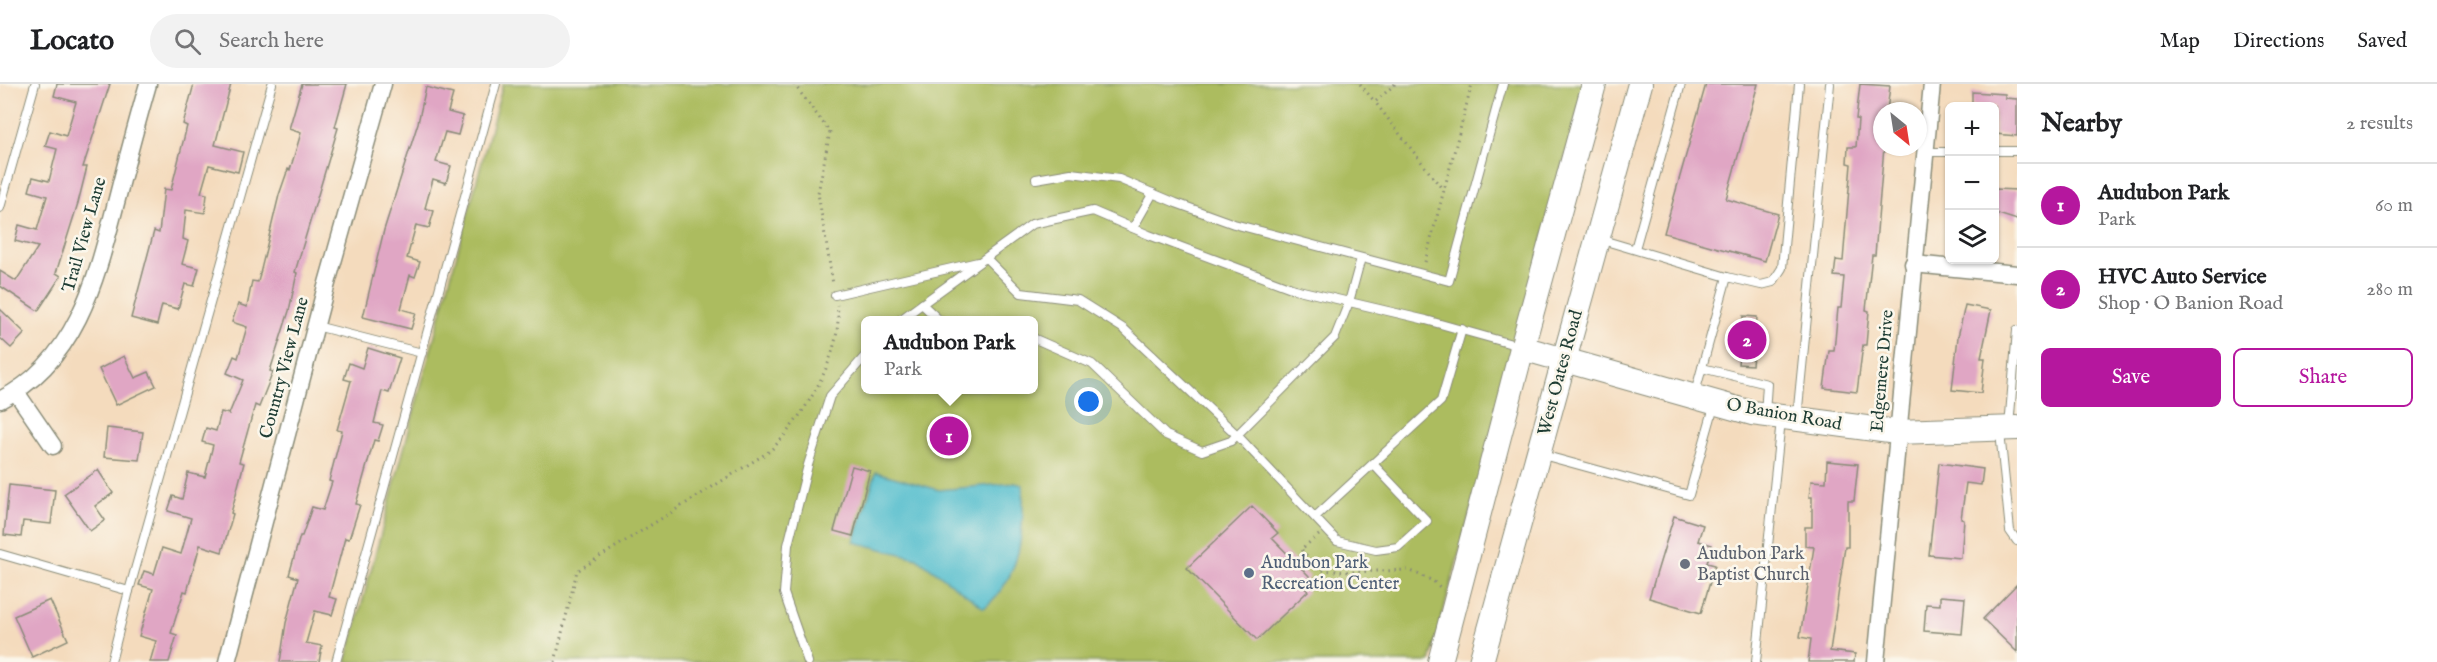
<!DOCTYPE html>
<meta charset="utf-8">
<style>
body{margin:0;font-family:"IM FELL English",serif;background:#f2f2f2;color:#202124}
.controls{position:absolute;right:18px;top:18px;display:grid;overflow:hidden;border-radius:9px;box-shadow:0 2px 4px #0004}
.controls button{width:54px;height:54px;display:grid;place-items:center;padding:0;border:0;border-bottom:2px solid #e0e0e0;background:#fff;color:#202124;font:30px sans-serif}
.compass{position:absolute;left:1873px;top:18px;width:54px;height:54px;border-radius:50%;background:#fff;box-shadow:0 2px 4px #0004;rotate:150deg}
.you{position:absolute;left:1089px;top:318px;width:21px;height:21px;margin:-15px;border:4px solid #fff;border-radius:50%;background:#1a73e8;box-shadow:0 0 0 9px #1a73e833}
.badge{display:grid;place-items:center;width:39px;height:39px;border-radius:50%;background:#b5179e;color:#fff;font-size:20px;font-weight:700}
.pin{position:absolute;translate:-50% -50%;border:3px solid #fff;box-shadow:0 2px 6px #0006}
.popup{position:absolute;left:861px;top:232px;width:177px;height:78px;box-sizing:border-box;display:grid;place-content:center;border-radius:9px;background:#fff;filter:drop-shadow(0 2px 4px #0005);font-size:20px;white-space:nowrap;color:#757577}
.popup b{font-size:22px;color:#202124}
.popup::after{content:'';position:absolute;left:50%;top:100%;margin-left:-12px;border:12px solid transparent;border-top-color:#fff}
.list{margin:0;padding:0;list-style:none}
h2{display:flex;justify-content:space-between;align-items:center;height:78px;margin:0;padding:0 24px;font-size:26px}
h2 small{font-size:20px;font-weight:400;color:#757577}
.list li{display:grid;grid-template-columns:39px 1fr auto;gap:18px;align-items:center;box-sizing:border-box;height:84px;padding:0 24px;border-top:2px solid #e0e0e0}
.list b{display:block;font-size:22px;white-space:nowrap}
.list p{margin:0;font-size:20px;white-space:nowrap;color:#757577}
.list em{font-size:20px;font-style:normal;color:#757577}
.actions{display:flex;gap:12px;padding:18px 24px}
.actions a{flex:1;padding:14px 0;border:2px solid #b5179e;border-radius:9px;text-align:center;font-size:21px;color:#b5179e}
.actions .main{background:#b5179e;color:#fff}
.icon{flex:none;width:33px;height:33px;fill:none;stroke:currentColor;stroke-width:2;stroke-linecap:round;stroke-linejoin:round}
.map{position:relative;flex:none;width:2017px;height:578px;overflow:hidden}
header{display:flex;align-items:center;gap:36px;box-sizing:border-box;height:84px;padding:0 30px;background:#fff;border-bottom:2px solid #e0e0e0}
header strong{font-size:28px}
nav{display:flex;gap:33px;margin-inline-start:auto;font-size:21px}
.search{width:420px;height:54px;background:#f2f2f2;display:flex;align-items:center;gap:15px;box-sizing:border-box;padding:0 21px;border-radius:33px;color:#757577;font-size:22px}
main{display:flex}
aside{flex:1;background:#fff}
.map>svg:first-child{display:block}
.green{fill:#acbc5f;stroke:#667c4a;stroke-width:1.5;fill-rule:evenodd}
.water{fill:#52bdcd;stroke:#387d80;stroke-width:1.5}
.building{fill:#e0a6c4}
.lines{fill:none;stroke-linecap:round;stroke-linejoin:round}
.lane-casing{stroke:#8a8c78;stroke-width:10}
.street-casing{stroke:#8a8c78;stroke-width:19}
.secondary-casing{stroke:#8a8c78;stroke-width:26}
.path{stroke:#8a8c78;stroke-width:3;stroke-dasharray:1.5 4.5;stroke-linecap:butt}
.lane{stroke:#fff;stroke-width:8}
.street{stroke:#fff;stroke-width:16}
.secondary{stroke:#fff;stroke-width:24}
.worship-dot{fill:#6b7280;stroke:#fbf7ec;stroke-width:2}
.service-dot{fill:#5c6f8a;stroke:#fbf7ec;stroke-width:2}
.labels{text-anchor:middle;dominant-baseline:central;stroke-width:5;stroke-linejoin:round;paint-order:stroke}
.street-label{font-size:18px;fill:#1f3d34;stroke:#fbf7ec}
.worship-label{font-size:18px;fill:#5b616d;stroke:#fbf7ec;text-anchor:start}
.service-label{font-size:18px;fill:#4e5e75;stroke:#fbf7ec;text-anchor:start}
</style>
<header>
<strong>Locato</strong>
<div class="search"><svg class="icon" aria-label="search" viewBox="0 0 24 24"><circle cx="10" cy="10" r="6"/><path d="M15 15l6 6"/></svg>Search here</div>
<nav><a>Map</a><a>Directions</a><a>Saved</a></nav>
</header>
<main>
<div class="map">
<svg width="2017" height="578" viewBox="0 0 2017 578">
<rect width="100%" height="100%" fill="#fbf7ec"/>
<filter id="ink" filterUnits="userSpaceOnUse"><feTurbulence type="fractalNoise" baseFrequency=".0167" numOctaves="2"/><feDisplacementMap in="SourceGraphic" scale="12" xChannelSelector="R" yChannelSelector="G"/><feConvolveMatrix kernelMatrix="1 2 1 2 8 2 1 2 1" color-interpolation-filters="sRGB"/></filter>
<filter id="wash" filterUnits="userSpaceOnUse"><feTurbulence type="fractalNoise" baseFrequency=".008" numOctaves="4" result="noise"/><feDisplacementMap in="SourceGraphic" scale="24" xChannelSelector="R" yChannelSelector="G"/><feGaussianBlur stdDeviation="1.35" result="paint"/><feColorMatrix in="noise" values="0 0 0 0 0 0 0 0 0 0 0 0 0 0 0 0 0 1.4 0 .05"/><feComposite in="paint" operator="in"/></filter>
<g filter="url(#wash)">
<rect width="100%" height="100%" fill="#f4dbbd"/>
<path class="green" d="M503,0H1585L1430,578H346ZM865,236H1033V306H865Z"/>
<path class="water" d="M876,388L939,406L1015,399L1023,401C1024,446 1022,493 984,524L917,474L854,458Z"/>
<g id="blocks">
<g class="building">
<polygon points="57,0 110,0 83,83 87,83 78,119 56,189 61,192 38,227 0,202 0,187 16,197 38,163 15,157 19,141 37,146 47,112 29,107 33,93 49,97 57,65 45,62 50,47 66,52 76,18 54,12"/>
<polygon points="194,0 231,0 215,61 243,68 238,88 209,81 201,109 207,110 205,129 186,126 183,155 188,157 182,180 199,184 194,202 185,200 178,225 162,221 157,241 131,234 154,147 159,149 164,105 171,106 187,42 183,40"/>
<polygon points="302,0 347,0 335,43 338,44 295,188 297,189 289,227 270,287 273,288 259,323 255,321 239,378 244,379 231,429 233,430 222,468 200,461 187,508 184,507 171,549 177,551 169,578 150,578 156,557 139,552 153,505 139,501 144,487 154,490 162,464 181,470 191,434 168,427 173,412 182,415 188,389 205,393 213,361 202,358 206,344 216,347 221,328 229,330 243,296 227,289 234,272 238,274 247,243 232,238 238,220 247,223 252,197 258,198 279,111 288,85 290,86 301,49 289,45"/>
<polygon points="1706,0 1758,0 1726,115 1778,130 1765,177 1664,149"/>
<polygon points="1860,0 1890,2 1887,27 1882,27 1882,63 1884,63 1875,171 1872,171 1866,226 1869,227 1866,261 1863,261 1857,308 1824,304 1829,267 1834,267 1838,224 1841,224 1844,193 1834,192 1836,176 1843,177 1851,80 1847,79 1848,63 1856,63 1858,35 1856,35"/>
<polygon points="426,3 453,10 448,28 463,32 458,51 445,48 436,78 451,82 446,99 433,95 425,124 434,127 429,144 416,141 407,174 420,178 415,193 410,191 401,225 416,229 411,245 363,233 384,146 418,39"/>
<polygon points="1972,8 2005,10 2005,14 2017,15 2017,52 1995,50 1995,22 1972,22"/>
<polygon points="1995,105 2017,106 2017,136 1995,129"/>
<polygon points="1965,221 1991,226 1981,274 1985,274 1981,309 1952,306 1958,253"/>
<polygon points="0,225 25,249 11,264 0,254"/>
<polygon points="1743,232 1757,233 1752,281 1738,280"/>
<polygon points="368,264 400,274 389,309 382,307 374,339 383,341 378,357 374,356 356,420 360,421 349,455 345,454 329,513 337,515 332,531 315,527 306,559 322,562 319,578 280,578 286,539 298,494 289,491 300,452 302,452 312,423 323,426 332,398 329,397 342,347 337,346 351,297 344,295 349,279 362,284"/>
<polygon points="124,272 135,294 149,288 156,302 116,321 99,285"/>
<polygon points="107,344 143,348 139,376 104,373"/>
<polygon points="1827,377 1858,380 1854,417 1848,417 1848,463 1845,463 1830,567 1855,570 1854,578 1808,578 1811,555 1800,553 1814,463 1805,462 1805,443 1812,443 1812,413 1809,413 1811,397 1826,398"/>
<polygon points="1939,379 1983,385 1981,401 1966,399 1961,435 1964,436 1961,474 1929,471"/>
<polygon points="852,382 870,387 853,452 834,447"/>
<polygon points="98,386 113,409 95,422 105,436 90,447 64,410"/>
<polygon points="9,401 55,406 51,440 23,437 21,453 4,451"/>
<polygon points="1252,422 1278,449 1272,454 1310,493 1301,501 1308,507 1257,556 1187,484"/>
<polygon points="1674,432 1703,441 1698,457 1712,461 1707,479 1715,481 1701,529 1649,514"/>
<polygon points="2017,500 2017,568 1983,535"/>
<polygon points="1940,512 1965,514 1962,550 1924,547 1926,520 1940,521"/>
<polygon points="50,516 68,556 32,573 14,532"/>
</g>
</g>
</g>
<g filter="url(#ink)">
<use href="#blocks" fill-opacity="0" stroke="#8a8c78" stroke-width="1.5"/>
<g class="lines">
<defs>
<g id="lane">
<polyline points="1994,67 2017,67"/>
<polyline points="1924,68 1950,68"/>
<polyline points="1036,95 1071,89 1119,95 1176,119 1234,140 1449,197 1503,0"/>
<polyline points="0,124 35,0"/>
<polyline points="1133,144 1153,109"/>
<polyline points="1599,155 1727,193 1695,309"/>
<polyline points="1635,165 1681,0"/>
<polyline points="986,174 1021,209 1078,216 1124,245 1237,351 1337,457 1376,466 1398,463 1427,437 1373,380"/>
<polyline points="1727,193 1761,201 1773,198 1782,184 1799,0"/>
<polyline points="835,211 978,178"/>
<polyline points="922,220 939,236"/>
<polyline points="900,236 1032,140 1093,127 1149,151 1294,205 1426,236 1519,262"/>
<polyline points="316,242 422,269"/>
<polyline points="1033,254 1092,280 1166,351 1202,367 1231,357 1335,253 1349,218 1361,174"/>
<polyline points="1702,284 1767,300 1765,330"/>
<polyline points="1797,334 1830,0"/>
<polyline points="2009,343 2017,246"/>
<polyline points="2000,348 2010,447 2017,457"/>
<polyline points="1539,370 1689,411 1715,319"/>
<polyline points="1315,433 1441,317 1462,245"/>
<polyline points="0,470 129,507"/>
<polyline points="111,578 129,507 272,0"/>
<polyline points="336,578 496,0"/>
<polyline points="808,578 784,509 788,461 808,381 830,312 865,272"/>
<polyline points="1756,578 1781,336"/>
</g>
<g id="street">
<polyline points="1913,180 2017,190"/>
<polyline points="16,308 53,362"/>
<path d="M0,316C78,277 97,192 117,115C127,76 137,38 148,0"/>
<polyline points="227,578 324,210 383,0"/>
<polyline points="1876,578 1932,0"/>
</g>
<g id="secondary">
<polyline points="1522,264 1752,329 1897,348 2017,344"/>
<polyline points="1440,578 1522,264 1594,0"/>
<polyline points="1481,578 1640,0"/>
</g>
</defs>
<use href="#lane" class="lane-casing"/>
<use href="#street" class="street-casing"/>
<use href="#secondary" class="secondary-casing"/>
<g class="path">
<polyline points="794,0 830,48 818,109 833,200"/>
<polyline points="1360,0 1375,18"/>
<polyline points="1395,0 1375,18 1443,106"/>
<polyline points="1425,178 1472,0"/>
<polyline points="1319,451 1301,465 1319,486 1350,488 1409,486 1433,497 1441,504"/>
<polyline points="1335,469 1339,476 1337,486"/>
<path d="M555,578L577,487L770,367C803,334 845,269 837,221"/>
</g>
<use href="#lane" class="lane"/>
<use href="#street" class="street"/>
<use href="#secondary" class="secondary"/>
</g>
</g>
<circle class="worship-dot" cx="1685" cy="480" r="6"/>
<circle class="service-dot" cx="1249" cy="489" r="6"/>
<g class="labels">
<g class="street-label">
<text transform="translate(85 151) rotate(-74)">Trail View Lane</text>
<text transform="translate(285 284) rotate(-75)">Country View Lane</text>
<text transform="translate(1883 287) rotate(-85)">Edgemere Drive</text>
<text transform="translate(1561 289) rotate(-75)">West Oates Road</text>
<text transform="translate(1784 331) rotate(10)">O Banion Road</text>
</g>
<g class="worship-label">
<text x="1697" y="470">Audubon Park<tspan x="1697" dy="21">Baptist Church</tspan></text>
</g>
<g class="service-label">
<text x="1261" y="479">Audubon Park<tspan x="1261" dy="21">Recreation Center</tspan></text>
</g>
</g>
</svg>
<div class="controls">
<button>+</button>
<button>−</button>
<button><svg class="icon" aria-label="layers" viewBox="0 0 24 24"><path d="M12 4l9 5-9 5-9-5zM3 14l9 5 9-5"/></svg></button>
</div>
<svg class="compass" viewBox="-18 -18 36 36"><path d="M0-13l5 13h-10z" fill="#e53935"/><path d="M0 13l5-13h-10z" fill="#757577"/></svg>
<div class="you"></div>
<div class="pin badge" style="left:949px;top:352px">1</div>
<div class="popup"><b>Audubon Park</b>Park</div>
<div class="pin badge" style="left:1747px;top:256px">2</div>
</div>
<aside>
<h2>Nearby<small>2 results</small></h2>
<ul class="list">
<li><span class="badge">1</span><div><b>Audubon Park</b><p>Park</p></div><em>60 m</em></li>
<li><span class="badge">2</span><div><b>HVC Auto Service</b><p>Shop · O Banion Road</p></div><em>280 m</em></li>
</ul>
<div class="actions"><a class="main">Save</a><a>Share</a></div>
</aside>
</main>
